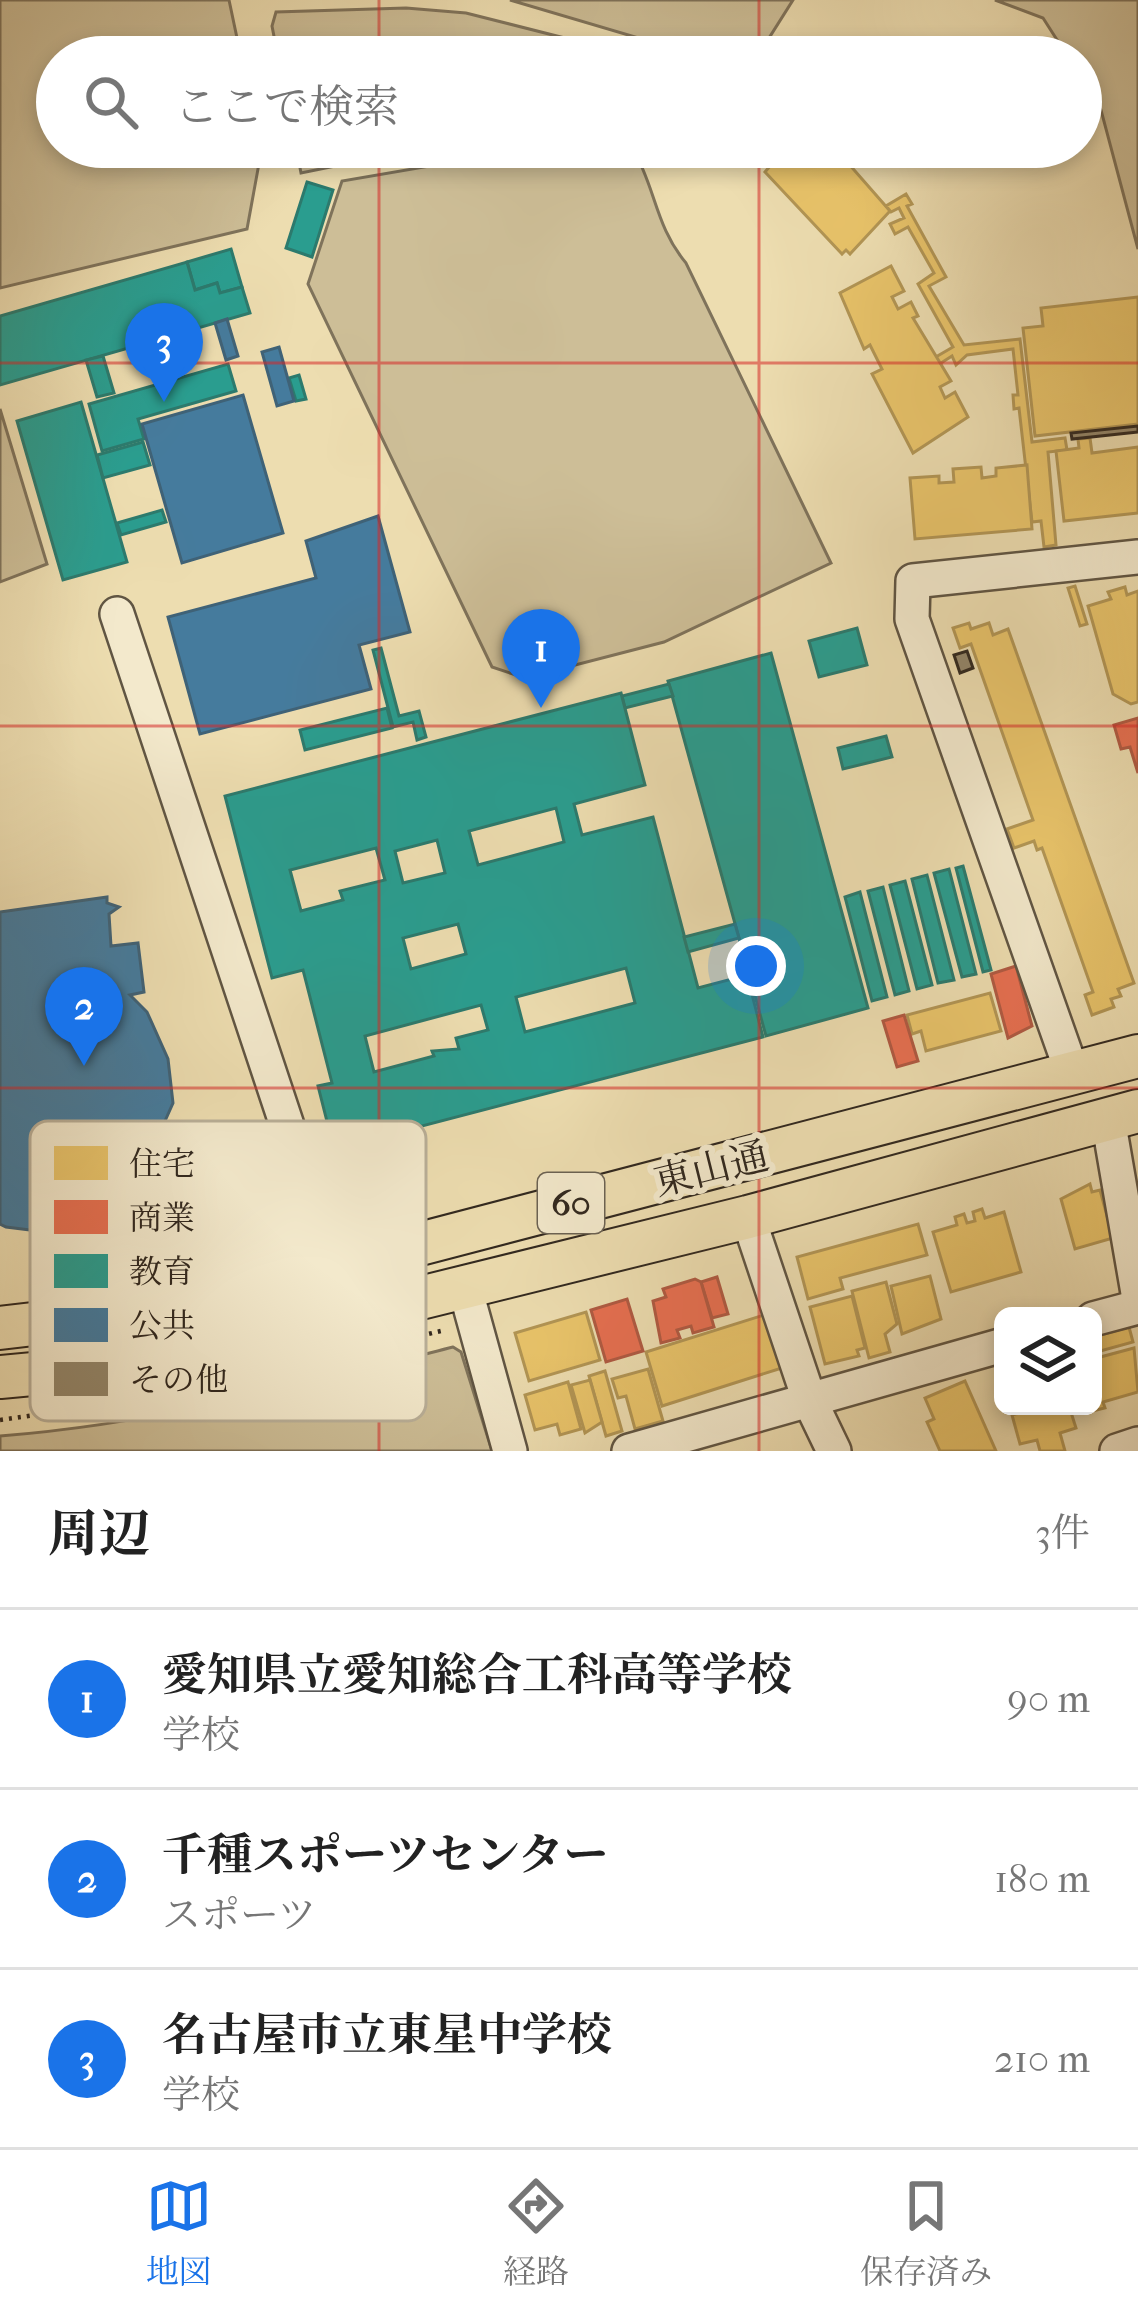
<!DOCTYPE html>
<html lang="ja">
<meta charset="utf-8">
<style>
body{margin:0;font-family:"IM FELL French Canon","Noto Serif JP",serif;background:#f6f6f6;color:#222}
.controls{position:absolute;right:36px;bottom:36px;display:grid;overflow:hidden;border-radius:18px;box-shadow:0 6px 18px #0003}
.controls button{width:108px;height:108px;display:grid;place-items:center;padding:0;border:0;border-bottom:3px solid #e0e0e0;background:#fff;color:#222;font:60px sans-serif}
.you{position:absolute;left:756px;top:966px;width:42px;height:42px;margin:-30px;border:9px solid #fff;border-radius:50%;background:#1a73e8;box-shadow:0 0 0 18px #1a73e833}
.badge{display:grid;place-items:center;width:78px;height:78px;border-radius:50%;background:#1a73e8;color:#fff;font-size:39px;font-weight:700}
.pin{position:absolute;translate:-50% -99px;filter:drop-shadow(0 3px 6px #0008)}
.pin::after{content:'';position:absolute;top:63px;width:42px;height:36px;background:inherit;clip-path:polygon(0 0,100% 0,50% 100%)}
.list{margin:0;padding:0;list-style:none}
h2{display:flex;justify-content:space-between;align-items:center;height:156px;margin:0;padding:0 48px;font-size:51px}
h2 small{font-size:39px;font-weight:400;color:#767676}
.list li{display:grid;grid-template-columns:78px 1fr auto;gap:36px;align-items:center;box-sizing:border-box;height:180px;padding:0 48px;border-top:3px solid #e0e0e0}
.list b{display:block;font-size:45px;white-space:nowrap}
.list p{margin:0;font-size:39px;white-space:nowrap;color:#767676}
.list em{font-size:39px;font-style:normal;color:#767676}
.icon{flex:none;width:66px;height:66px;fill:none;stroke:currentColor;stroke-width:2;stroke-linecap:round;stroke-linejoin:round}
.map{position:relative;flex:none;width:1138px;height:1451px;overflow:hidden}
.search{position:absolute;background:#fff;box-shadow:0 6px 18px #0003;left:36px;right:36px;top:36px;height:132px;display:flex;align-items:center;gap:30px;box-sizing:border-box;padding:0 42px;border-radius:66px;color:#767676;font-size:45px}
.sheet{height:696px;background:#fff}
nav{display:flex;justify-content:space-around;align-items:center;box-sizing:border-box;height:168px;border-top:3px solid #e0e0e0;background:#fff;font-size:33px;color:#767676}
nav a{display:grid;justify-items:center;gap:6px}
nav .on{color:#1a73e8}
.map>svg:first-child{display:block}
.green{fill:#cdbe97;stroke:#7f735b;stroke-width:3}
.homes{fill:#e9c46a;stroke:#b29554;stroke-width:3}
.shops{fill:#e76f51;stroke:#b05a42;stroke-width:3}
.schools{fill:#2a9d8f;stroke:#2c7a6d;stroke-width:3;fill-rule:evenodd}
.public{fill:#457b9d;stroke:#3f6277;stroke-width:3}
.building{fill:#93866a;stroke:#31281f;stroke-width:3}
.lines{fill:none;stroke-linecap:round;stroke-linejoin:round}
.minor-casing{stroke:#605543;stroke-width:38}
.major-casing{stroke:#31281f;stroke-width:46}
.path{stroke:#31281f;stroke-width:4.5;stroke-dasharray:3 6;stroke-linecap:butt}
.minor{stroke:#f3e9cc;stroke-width:33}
.major{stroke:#edddb0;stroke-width:42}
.grid{fill:none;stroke:#d62828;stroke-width:3;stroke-opacity:0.55}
.labels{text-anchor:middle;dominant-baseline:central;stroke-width:12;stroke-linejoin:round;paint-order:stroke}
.shield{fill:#f3e9cc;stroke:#6b6253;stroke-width:3}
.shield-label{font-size:36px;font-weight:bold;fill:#31281f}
.street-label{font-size:39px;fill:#31281f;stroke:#f3e9cc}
.key{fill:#f3e9cc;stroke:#b9af98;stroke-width:3}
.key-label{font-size:33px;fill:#31281f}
</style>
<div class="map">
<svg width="1138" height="1451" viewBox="0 0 1138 1451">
<rect width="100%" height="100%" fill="#edddb0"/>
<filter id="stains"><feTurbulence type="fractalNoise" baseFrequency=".00167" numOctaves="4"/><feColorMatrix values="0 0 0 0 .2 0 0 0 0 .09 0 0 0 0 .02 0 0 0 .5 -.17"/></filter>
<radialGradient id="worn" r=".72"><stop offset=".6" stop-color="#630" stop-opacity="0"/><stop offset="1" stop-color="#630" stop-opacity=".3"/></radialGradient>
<g class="green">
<polygon points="0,0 229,0 241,57 57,57 57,147 262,147 247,229 0,288"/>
<polygon points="510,0 793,0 757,57 669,57 659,44"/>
<polygon points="995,0 1138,0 1138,249 1101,110 1081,79 1081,57 1068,57 1043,18"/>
<polygon points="406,8 466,13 620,52 621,57 278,57 272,26 276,12"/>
<polygon points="296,147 429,147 301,173"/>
<path d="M540,147H632C656,188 655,226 686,263L831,563L664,642L525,678L492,667L308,284L342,181Z"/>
<polygon points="0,409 47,564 0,582"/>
<path d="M453,1347L461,1352L492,1451H0V1436C155,1424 303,1385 453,1347Z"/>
</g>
<g class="homes">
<polygon points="786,147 834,147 890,211 850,254 846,250 842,254 765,172"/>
<polygon points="906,194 912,204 907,206 946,277 929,286 964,345 1020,339 1032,442 1065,438 1067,450 1048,452 1056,545 1044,547 1041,521 1032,522 1019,408 1014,409 1013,395 1018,395 1013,349 967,355 956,365 952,356 938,365 934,358 953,347 918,284 934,273 908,227 895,234 890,224 904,218 899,208 891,212 886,206"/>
<polygon points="891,266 904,291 892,297 898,309 911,302 918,316 913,318 951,381 940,387 945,398 955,392 968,417 913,453 872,374 882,369 870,345 864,349 840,293"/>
<polygon points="1138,297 1138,424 1035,436 1023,328 1043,326 1041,308"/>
<polygon points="1090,438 1092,453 1138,447 1138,513 1064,521 1056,451 1079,448 1078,439"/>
<polygon points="1027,465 1032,529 915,539 910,478 939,476 939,483 954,482 953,469 981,467 982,478 996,476 996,468"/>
<polygon points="1075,586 1087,624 1080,626 1068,588"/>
<polygon points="1125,587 1127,595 1138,591 1138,702 1131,704 1113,694 1088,606 1111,599 1108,592"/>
<polygon points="969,623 971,629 989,623 993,635 1008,629 1134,983 1118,989 1121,996 1111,999 1114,1007 1092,1015 1085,995 1093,992 1042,848 1037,850 1034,841 1014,848 1007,829 1033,820 971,644 960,648 953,628"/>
<polygon points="990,993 1001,1031 926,1051 921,1031 912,1034 907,1015"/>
<polygon points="1090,1184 1092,1192 1100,1190 1113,1238 1075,1249 1061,1199"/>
<polygon points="982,1209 985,1218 1004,1212 1021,1272 951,1292 933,1232 957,1225 955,1217 964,1214 967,1223 975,1221 973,1212"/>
<polygon points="918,1224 927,1255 840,1278 843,1289 808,1299 797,1257"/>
<polygon points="930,1276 941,1319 902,1334 891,1286"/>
<polygon points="886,1282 897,1324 885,1334 890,1352 869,1358 852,1291"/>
<polygon points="852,1296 865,1348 857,1350 859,1356 825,1364 810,1307"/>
<polygon points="586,1312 600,1360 529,1381 515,1333"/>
<polygon points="764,1315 785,1367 662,1406 646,1352"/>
<polygon points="1129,1327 1133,1342 1093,1353 1093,1337"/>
<polygon points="1134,1348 1138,1392 1103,1402 1105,1408 1092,1411 1093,1359"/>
<polygon points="648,1369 663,1421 635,1429 626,1396 618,1398 612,1379"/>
<polygon points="605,1371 622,1431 606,1436 589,1376"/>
<polygon points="590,1380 602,1422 585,1433 571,1385"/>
<polygon points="965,1381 996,1451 940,1451 927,1422 934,1419 925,1398"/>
<polygon points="568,1382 581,1429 560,1435 557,1424 535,1430 525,1395"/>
<polygon points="1043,1406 1069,1406 1076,1428 1060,1433 1065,1451 1040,1451 1037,1440 1020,1444 1012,1415"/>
</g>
<g class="shops">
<polygon points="1138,718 1138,773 1130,747 1121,749 1114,725"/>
<polygon points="1016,966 1032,1026 1008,1038 991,974"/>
<polygon points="904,1015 918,1061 897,1067 883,1021"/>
<polygon points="717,1277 728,1314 712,1318 701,1282"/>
<polygon points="695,1279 701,1282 714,1327 693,1333 691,1326 677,1330 680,1338 661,1343 653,1301 666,1297 663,1289"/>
<polygon points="627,1299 643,1351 606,1362 591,1310"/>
</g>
<g class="schools">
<polygon points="307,182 333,190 312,257 286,248"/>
<polygon points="231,249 242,287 220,293 217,283 195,290 187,262"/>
<polygon points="187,262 195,290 217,283 220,293 242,287 250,313 0,385 0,316"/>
<polygon points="103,356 114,393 97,397 86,360"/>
<polygon points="228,364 236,391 138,419 144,439 102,451 89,404"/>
<polygon points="299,375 306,399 296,401 289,378"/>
<polygon points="81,402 127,562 63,580 17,421"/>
<polygon points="143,442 150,465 103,478 97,455"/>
<polygon points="162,510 166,522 121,535 117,523"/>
<polygon points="857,628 867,665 819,677 809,641"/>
<polygon points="381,648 399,716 419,711 426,737 417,740 413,722 393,727 373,650"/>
<polygon points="771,653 868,1008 766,1036 668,681"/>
<polygon points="669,684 673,696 625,708 622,696"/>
<path d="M621,693L645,785L574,804L582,835L653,817L698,988L747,975L763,1037L334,1149L318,1086L332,1083L303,970L272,978L225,796ZM556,808L564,842L478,865L469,831ZM437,840L445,873L403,883L395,851ZM376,848L385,880L340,891L343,900L301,911L290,870ZM458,924L466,954L411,969L403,938ZM626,968L635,1003L525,1032L516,997ZM481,1005L488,1030L456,1038L459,1049L432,1051L434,1056L374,1072L365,1036Z"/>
<polygon points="387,708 392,728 305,750 300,730"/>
<polygon points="886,736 892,757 843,769 838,748"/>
<polygon points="963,866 991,970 983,972 956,868"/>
<polygon points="949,869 976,974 962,977 934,873"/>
<polygon points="927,875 954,980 938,983 912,879"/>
<polygon points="905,881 932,985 917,989 890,885"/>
<polygon points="883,887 909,991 895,995 868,891"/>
<polygon points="860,892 887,997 872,1001 845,897"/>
<polygon points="735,924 739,938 688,952 684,937"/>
</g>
<g class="public">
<polygon points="227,319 238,356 226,360 215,323"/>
<polygon points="279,347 294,401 277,406 262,352"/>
<polygon points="243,395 283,533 182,563 142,424"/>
<polygon points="378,516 410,632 359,645 371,689 200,734 168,617 316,578 306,541"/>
<polygon points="107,897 107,903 119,907 109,914 111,946 138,943 144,992 130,995 147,1012 168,1059 173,1103 165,1121 188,1132 150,1195 101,1224 54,1233 6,1227 0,1224 0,912"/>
</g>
<g class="building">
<polygon points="1138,426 1138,432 1072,439 1071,433"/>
<polygon points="967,651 973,668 960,673 954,655"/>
</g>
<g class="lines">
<defs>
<g id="minor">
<polyline points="117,614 333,1264"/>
<polyline points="1073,1075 912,619 913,581 1138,557"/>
<polyline points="1108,1119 1138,1293"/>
<polyline points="748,1217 809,1399 834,1451"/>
<polyline points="465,1288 510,1451"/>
<polyline points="1093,1319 1138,1307"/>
<polyline points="629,1451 1003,1345"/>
<polyline points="1117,1451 1138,1444"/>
</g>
<g id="major">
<polyline points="0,1328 179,1307 1138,1056"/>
<polyline points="0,1377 161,1362 748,1217 1138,1111"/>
</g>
</defs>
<use href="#minor" class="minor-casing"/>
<use href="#major" class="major-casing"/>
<g class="path">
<polyline points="394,1342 441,1331"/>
<polyline points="0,1420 149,1399"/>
</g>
<use href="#minor" class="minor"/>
<use href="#major" class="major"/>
</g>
<path class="grid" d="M379,0V57M759,0V57M379,147V1451M759,147V1451M0,363H1138M0,726H1138M0,1088H1138"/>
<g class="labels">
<rect class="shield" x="538" y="1173" width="66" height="60" rx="9"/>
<g class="shield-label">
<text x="571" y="1203">60</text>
</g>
<g class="street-label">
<text transform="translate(711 1169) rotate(-14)">東山通</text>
</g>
</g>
<rect x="30" y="1121" width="396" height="300" rx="18" class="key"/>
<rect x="54" y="1146" width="54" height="34" fill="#e9c46a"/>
<rect x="54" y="1200" width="54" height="34" fill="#e76f51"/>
<rect x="54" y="1254" width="54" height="34" fill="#2a9d8f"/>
<rect x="54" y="1308" width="54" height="34" fill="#457b9d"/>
<rect x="54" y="1362" width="54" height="34" fill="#93866a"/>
<g class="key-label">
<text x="129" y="1175">住宅</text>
<text x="129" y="1229">商業</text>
<text x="129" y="1283">教育</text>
<text x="129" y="1337">公共</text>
<text x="129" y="1391">その他</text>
</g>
<rect width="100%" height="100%" filter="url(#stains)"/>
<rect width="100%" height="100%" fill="url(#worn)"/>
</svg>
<div class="controls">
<button><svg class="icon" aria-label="layers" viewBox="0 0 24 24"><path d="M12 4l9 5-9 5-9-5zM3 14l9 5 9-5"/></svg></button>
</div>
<div class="you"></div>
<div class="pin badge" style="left:541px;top:708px">1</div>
<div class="pin badge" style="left:84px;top:1066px">2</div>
<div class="pin badge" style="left:164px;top:402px">3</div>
<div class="search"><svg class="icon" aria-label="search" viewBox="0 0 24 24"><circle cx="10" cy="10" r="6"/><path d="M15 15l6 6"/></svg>ここで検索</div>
</div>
<section class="sheet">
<h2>周辺<small>3件</small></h2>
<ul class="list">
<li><span class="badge">1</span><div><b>愛知県立愛知総合工科高等学校</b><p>学校</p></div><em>90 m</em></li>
<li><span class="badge">2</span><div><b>千種スポーツセンター</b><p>スポーツ</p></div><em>180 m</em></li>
<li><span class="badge">3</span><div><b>名古屋市立東星中学校</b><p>学校</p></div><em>210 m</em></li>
</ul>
</section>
<nav>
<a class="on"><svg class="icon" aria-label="map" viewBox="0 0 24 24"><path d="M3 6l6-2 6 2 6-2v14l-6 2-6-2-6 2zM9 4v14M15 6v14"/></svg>地図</a>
<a><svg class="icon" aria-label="directions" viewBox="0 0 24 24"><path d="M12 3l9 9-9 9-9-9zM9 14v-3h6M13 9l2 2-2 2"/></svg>経路</a>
<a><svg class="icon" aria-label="saved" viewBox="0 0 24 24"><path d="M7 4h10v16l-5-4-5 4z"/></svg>保存済み</a>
</nav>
